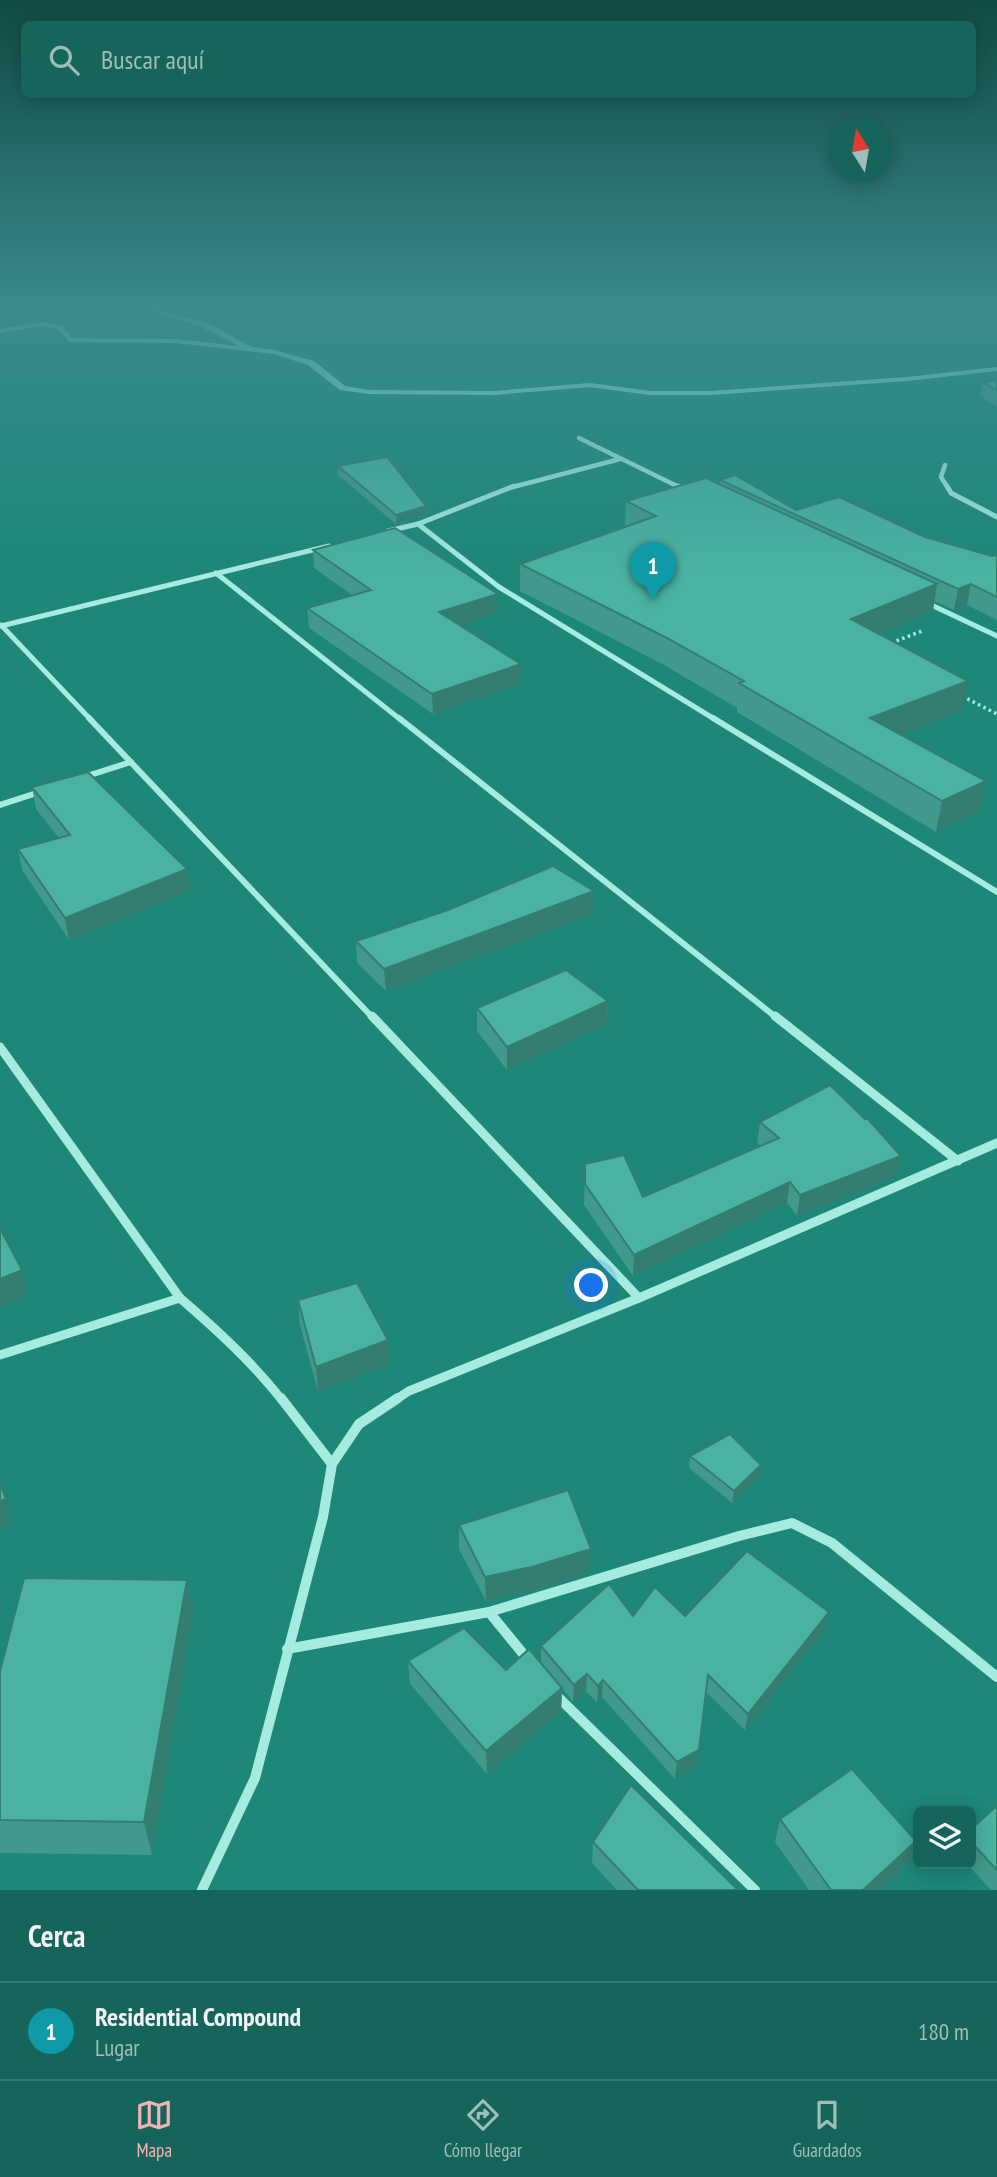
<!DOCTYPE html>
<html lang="es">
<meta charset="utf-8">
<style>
body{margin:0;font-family:"PT Sans Narrow",sans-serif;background:#236e63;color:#f1f3f6}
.controls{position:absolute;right:21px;bottom:21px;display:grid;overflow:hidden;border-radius:10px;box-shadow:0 4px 18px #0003}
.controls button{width:63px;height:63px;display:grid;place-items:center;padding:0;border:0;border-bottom:2px solid #357970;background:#16655a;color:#f1f3f6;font:35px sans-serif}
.compass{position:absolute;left:829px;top:119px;width:63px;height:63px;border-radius:50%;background:#16655a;box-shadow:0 4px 18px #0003;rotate:349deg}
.you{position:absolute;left:592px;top:1286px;width:24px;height:24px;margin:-18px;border:5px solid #fff;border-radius:50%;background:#1a73e8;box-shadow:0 0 0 10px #1a73e833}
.badge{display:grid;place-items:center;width:46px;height:46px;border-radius:50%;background:#f6b3b4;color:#fff;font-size:23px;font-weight:700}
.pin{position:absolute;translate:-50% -58px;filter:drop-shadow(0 2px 4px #0008)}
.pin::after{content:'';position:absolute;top:37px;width:24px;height:21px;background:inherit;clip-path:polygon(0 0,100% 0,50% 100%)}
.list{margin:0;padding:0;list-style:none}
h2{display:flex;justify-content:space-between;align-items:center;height:91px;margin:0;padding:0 28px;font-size:30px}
h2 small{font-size:23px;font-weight:400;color:#9ebdbb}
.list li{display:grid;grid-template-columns:46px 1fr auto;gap:21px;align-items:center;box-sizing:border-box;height:98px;padding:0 28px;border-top:2px solid #357970}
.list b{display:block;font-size:26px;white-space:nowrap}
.list p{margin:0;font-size:23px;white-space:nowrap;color:#9ebdbb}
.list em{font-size:23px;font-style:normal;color:#9ebdbb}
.icon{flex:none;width:38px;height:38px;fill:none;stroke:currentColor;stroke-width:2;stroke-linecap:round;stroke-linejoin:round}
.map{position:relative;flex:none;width:997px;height:1890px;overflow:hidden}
.search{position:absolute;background:#16655a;box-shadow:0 4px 18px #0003;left:21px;right:21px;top:21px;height:77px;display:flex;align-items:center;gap:18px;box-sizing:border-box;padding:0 24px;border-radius:10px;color:#9ebdbb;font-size:26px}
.sheet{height:189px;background:#16655a}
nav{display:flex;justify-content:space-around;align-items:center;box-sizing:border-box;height:98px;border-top:2px solid #357970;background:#16655a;font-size:19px;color:#9ebdbb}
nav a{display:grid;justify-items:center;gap:4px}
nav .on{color:#f6b3b4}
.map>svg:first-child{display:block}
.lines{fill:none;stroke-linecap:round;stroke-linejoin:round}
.stream{fill:#99edde;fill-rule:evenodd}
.path{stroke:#a6ebe0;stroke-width:3.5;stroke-dasharray:2.5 3.5;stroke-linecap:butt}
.minor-far4{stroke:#a6ebe0;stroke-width:4.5}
.minor-far3{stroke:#a6ebe0;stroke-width:5}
.minor-far2{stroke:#a6ebe0;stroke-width:6}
.minor-far1{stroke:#a6ebe0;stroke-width:9}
.minor{stroke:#a6ebe0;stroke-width:10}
.wall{fill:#40998a}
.shaded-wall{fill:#347d71}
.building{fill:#4ab2a1;stroke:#347d71;stroke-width:2}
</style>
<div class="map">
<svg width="997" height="1890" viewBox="0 0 997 1890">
<rect width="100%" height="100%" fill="#1d8778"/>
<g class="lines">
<polygon class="stream" points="135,306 146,306 208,323 252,347 275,350 314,361 345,386 369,390 494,391 590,383 650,391 711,391 907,377 997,367 997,371 907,381 711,395 650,395 590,387 494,395 369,394 340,390 308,365 274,354 176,343 70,342 57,329 42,326 0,333 0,329 42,322 62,325 72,338 176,339 239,346 202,327"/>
<g class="path">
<polyline points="891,643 922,631"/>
<polyline points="962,696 997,714"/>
</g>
<g class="minor-far4">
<polyline points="579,438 681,488"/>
<polyline points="945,465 941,477 948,488"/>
<polyline points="509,488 620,459"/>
</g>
<g class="minor-far3">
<polyline points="678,486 686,490"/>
<polyline points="947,486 951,493 997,517"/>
<polyline points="418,524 499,587 716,720"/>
<polyline points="388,531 418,524 514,486"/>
<polyline points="216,573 401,720"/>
<polyline points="925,602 997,636"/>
<polyline points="1,625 91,720"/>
<polyline points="1,626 329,546"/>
</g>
<g class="minor-far2">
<polyline points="89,718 373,1018"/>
<polyline points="399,718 777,1018"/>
<polyline points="713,718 997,892"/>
<polyline points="84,777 131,762"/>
<polyline points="0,805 43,791"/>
</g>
<g class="minor-far1">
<polyline points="372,1016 639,1298"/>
<polyline points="775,1016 958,1161"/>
<path d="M0,1047L180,1298C217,1330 252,1362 282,1400"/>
<polyline points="0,1355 180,1298"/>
<polyline points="395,1400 409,1391 639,1298 997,1143"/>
</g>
<g class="minor">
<polyline points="281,1398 332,1464"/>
<polyline points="489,1612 739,1536 792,1523 832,1543 997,1677"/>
<polyline points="287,1649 489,1612 529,1661"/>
<polyline points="556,1695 755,1890"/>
<polyline points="202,1890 255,1778 323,1517 332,1464 359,1424 398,1398"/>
</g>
</g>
<g class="wall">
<polygon points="997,381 997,407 980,396 983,382"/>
<polygon points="338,466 426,506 427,515 396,524 338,475"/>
<polygon points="720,480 796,510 925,537 992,556 997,555 997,620 967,605 954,610 934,601 933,611 879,634 963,710 900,734 980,811 936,832 737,712 737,708 664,665 520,591 520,564 625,526 626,501 720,485"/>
<polygon points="313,550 498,613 460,625 520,684 433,714 309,628 307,608 352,595 314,568"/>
<polygon points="32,787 187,869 190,891 69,940 22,870 18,849 59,838 36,809"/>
<polygon points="594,891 593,914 386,991 357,963 356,941"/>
<polygon points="608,1001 607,1024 507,1070 477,1031 477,1008"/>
<polygon points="760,1122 901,1156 897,1177 797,1216 787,1203 633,1276 584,1205 585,1164 643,1197 761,1146 757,1143"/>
<polygon points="298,1300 388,1340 390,1364 318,1392 300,1325"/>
<polygon points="690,1456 761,1465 759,1477 732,1503 689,1468"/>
<polygon points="459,1525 590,1573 532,1591 486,1601 459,1549"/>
<polygon points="187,1580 193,1614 152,1855 0,1853 0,1671"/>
<polygon points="633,1616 685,1616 826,1628 745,1730 706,1692 696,1767 675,1779 602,1697 597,1703 586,1691 573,1702 562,1688 561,1712 487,1774 410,1684 408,1661 506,1670 541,1663 541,1646"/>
<polygon points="997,1806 997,1890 991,1890 967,1864 971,1864 971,1829"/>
<polygon points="780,1819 916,1841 909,1864 881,1890 809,1890 775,1842"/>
<polygon points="593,1842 738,1890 617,1890 592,1863"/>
</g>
<g class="shaded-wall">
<polygon points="426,506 427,515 396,524 396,515"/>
<polygon points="937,584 933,611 847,647 851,619"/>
<polygon points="971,584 967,605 954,610 958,589"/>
<polygon points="498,594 498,613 440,632 439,612"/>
<polygon points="521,664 520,684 433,714 432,694"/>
<polygon points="968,681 963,710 866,748 870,718"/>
<polygon points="986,781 980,811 936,832 942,801"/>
<polygon points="187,869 190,891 69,940 65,918"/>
<polygon points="594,891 593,914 386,991 384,969"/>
<polygon points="608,1001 607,1024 507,1070 507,1047"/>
<polygon points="901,1156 897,1177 797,1216 800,1195"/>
<polygon points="790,1182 787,1203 633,1276 634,1255"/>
<polygon points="22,1270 28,1295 0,1306 0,1279"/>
<polygon points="388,1340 390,1364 318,1392 316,1367"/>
<polygon points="761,1465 759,1477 732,1503 734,1491"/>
<polygon points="6,1499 13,1523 0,1529 0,1501"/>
<polygon points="591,1549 590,1573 532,1591 486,1601 485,1577"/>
<polygon points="187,1580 193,1614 152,1855 144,1822"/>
<polygon points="829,1612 826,1628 745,1730 748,1714"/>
<polygon points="587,1674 586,1691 573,1702 574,1685"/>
<polygon points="603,1680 602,1697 597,1703 598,1686"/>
<polygon points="562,1688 561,1712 487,1774 486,1751"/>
<polygon points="699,1750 696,1767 675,1779 677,1762"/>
<polygon points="916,1841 909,1864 881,1890 863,1890"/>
</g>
<g class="building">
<polygon points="997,381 997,391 983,382"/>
<polygon points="387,457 426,506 396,515 338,466"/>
<polygon points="735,475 796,510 839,497 925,537 992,556 997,555 997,597 971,584 958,589 720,480"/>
<polygon points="706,478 937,584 851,619 968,681 870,718 986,781 942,801 739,683 744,681 665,637 520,564 656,516 626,501"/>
<polygon points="395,528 498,594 439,612 521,664 432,694 307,608 371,590 313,550"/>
<polygon points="88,772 187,869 65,918 18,849 70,835 32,787"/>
<polygon points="553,866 594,891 384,969 356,941 448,910"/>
<polygon points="566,970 608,1001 507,1047 477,1008"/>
<polygon points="830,1085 865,1119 867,1118 901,1156 800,1195 790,1182 634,1255 585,1184 585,1164 624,1155 643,1197 779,1138 760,1122"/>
<polygon points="0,1228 22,1270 0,1279"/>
<polygon points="357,1283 388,1340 316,1367 298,1300"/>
<polygon points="730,1434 761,1465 734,1491 690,1456"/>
<polygon points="0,1483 6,1499 0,1501"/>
<polygon points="568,1490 591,1549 532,1567 485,1577 459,1525"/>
<polygon points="747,1551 829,1612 748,1714 708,1675 699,1750 677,1762 603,1680 598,1686 587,1674 574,1685 541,1646 609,1584 633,1616 655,1587 685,1616"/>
<polygon points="24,1578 187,1580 144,1822 0,1820 0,1671"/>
<polygon points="464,1628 506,1670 529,1649 562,1688 486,1751 408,1661"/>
<polygon points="852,1769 916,1841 863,1890 831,1890 780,1819"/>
<polygon points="631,1785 738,1890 638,1890 593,1842"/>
<polygon points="997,1806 997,1870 971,1842 971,1829"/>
</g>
<linearGradient id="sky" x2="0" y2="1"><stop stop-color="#104a42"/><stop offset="0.54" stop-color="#3a8b8b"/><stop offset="1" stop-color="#3a8b8b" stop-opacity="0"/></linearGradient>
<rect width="997" height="571" fill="url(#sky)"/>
</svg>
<div class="controls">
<button><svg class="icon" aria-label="layers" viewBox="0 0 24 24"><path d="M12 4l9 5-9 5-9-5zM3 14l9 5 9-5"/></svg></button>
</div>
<svg class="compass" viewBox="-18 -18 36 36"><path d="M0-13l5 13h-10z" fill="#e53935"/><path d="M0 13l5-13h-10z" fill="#9ebdbb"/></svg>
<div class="you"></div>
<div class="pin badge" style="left:653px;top:600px;background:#0f9aa8">1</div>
<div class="search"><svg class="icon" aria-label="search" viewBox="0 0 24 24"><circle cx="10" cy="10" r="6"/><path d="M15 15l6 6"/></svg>Buscar aquí</div>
</div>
<section class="sheet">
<h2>Cerca<small></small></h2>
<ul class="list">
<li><span class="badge" style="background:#0f9aa8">1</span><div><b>Residential Compound</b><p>Lugar</p></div><em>180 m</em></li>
</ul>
</section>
<nav>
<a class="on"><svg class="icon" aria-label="map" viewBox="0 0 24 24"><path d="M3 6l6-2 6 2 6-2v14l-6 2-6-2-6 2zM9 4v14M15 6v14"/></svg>Mapa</a>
<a><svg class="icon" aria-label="directions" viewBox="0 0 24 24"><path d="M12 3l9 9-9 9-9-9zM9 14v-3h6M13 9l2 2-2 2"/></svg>Cómo llegar</a>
<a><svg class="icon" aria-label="saved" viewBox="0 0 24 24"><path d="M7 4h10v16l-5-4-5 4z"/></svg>Guardados</a>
</nav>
